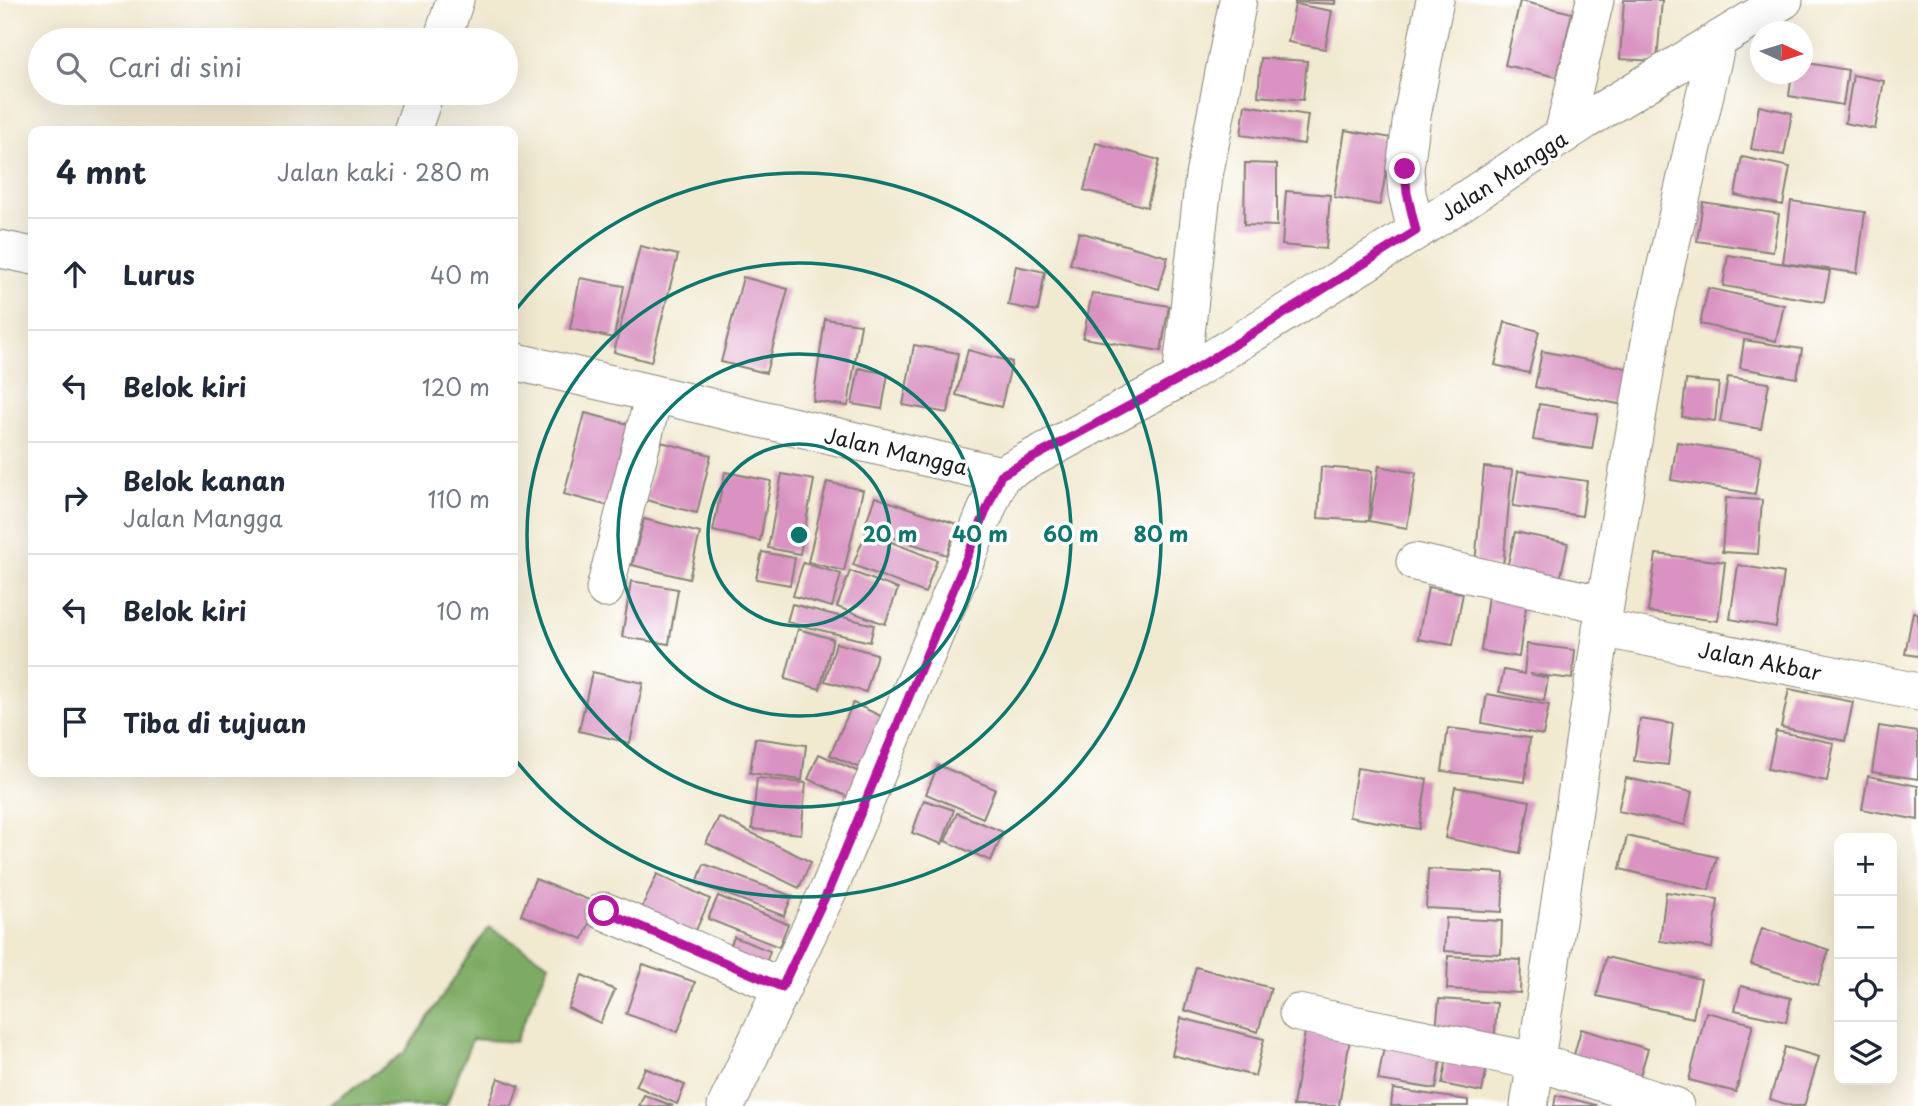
<!DOCTYPE html>
<html lang="id">
<meta charset="utf-8">
<style>
body{margin:0;font-family:"Playpen Sans",sans-serif;background:#f2f2f3;color:#1f2937}
.controls{position:absolute;right:21px;bottom:21px;display:grid;overflow:hidden;border-radius:14px;box-shadow:0 7px 28px #0002}
.controls button{width:63px;height:63px;display:grid;place-items:center;padding:0;border:0;border-bottom:2px solid #e0e1e3;background:#fff;color:#1f2937;font:35px sans-serif}
.compass{position:absolute;left:1750px;top:21px;width:63px;height:63px;border-radius:50%;background:#fff;box-shadow:0 7px 28px #0002;rotate:94deg}
.stop{position:absolute;width:21px;height:21px;margin:-16px;border:5px solid #b5179e;border-radius:50%;background:#fff}
.stop.end{background:#b5179e;border-color:#fff;box-shadow:0 2px 7px #0008}
.list{margin:0;padding:0;list-style:none}
h2{display:flex;justify-content:space-between;align-items:center;height:91px;margin:0;padding:0 28px;font-size:30px}
h2 small{font-size:23px;font-weight:400;color:#747a83}
.list li{display:grid;grid-template-columns:46px 1fr auto;gap:21px;align-items:center;box-sizing:border-box;height:112px;padding:0 28px;border-top:2px solid #e0e1e3}
.list b{display:block;font-size:26px;white-space:nowrap}
.list p{margin:0;font-size:23px;white-space:nowrap;color:#747a83}
.list em{font-size:23px;font-style:normal;color:#747a83}
.icon{flex:none;width:38px;height:38px;fill:none;stroke:currentColor;stroke-width:2;stroke-linecap:round;stroke-linejoin:round}
.map{position:relative;flex:none;width:1918px;height:1106px;overflow:hidden}
.search{position:absolute;background:#fff;box-shadow:0 7px 28px #0002;left:28px;top:28px;width:490px;height:77px;display:flex;align-items:center;gap:18px;box-sizing:border-box;padding:0 24px;border-radius:38px;color:#747a83;font-size:26px}
.panel{position:absolute;background:#fff;box-shadow:0 7px 28px #0002;left:28px;top:126px;width:490px;height:651px;border-radius:14px}
.map>svg:first-child{display:block}
.forest{fill:#7eab64;stroke:#4d6440;stroke-width:2}
.building{fill:#d992c1}
.lines{fill:none;stroke-linecap:round;stroke-linejoin:round}
.street-casing{stroke:#868276;stroke-width:39}
.street{stroke:#fff;stroke-width:37}
.route{stroke:#b5179e;stroke-width:9}
.ring{fill:none;stroke:#0f766e;stroke-width:3.5}
.labels{text-anchor:middle;dominant-baseline:central;stroke-width:7;stroke-linejoin:round;paint-order:stroke}
.street-label{font-size:21px;fill:#1c1c1c;stroke:#fff}
.centre{fill:#0f766e;stroke:#fff;stroke-width:3.5}
.ring-label{font-size:21px;text-anchor:middle;font-weight:bold;fill:#0f766e;stroke:#fff;stroke-width:7;stroke-linejoin:round;paint-order:stroke}
</style>
<div class="map">
<svg width="1918" height="1106" viewBox="0 0 1918 1106">
<rect width="100%" height="100%" fill="#fff"/>
<filter id="ink" filterUnits="userSpaceOnUse"><feTurbulence type="fractalNoise" baseFrequency=".0143" numOctaves="2"/><feDisplacementMap in="SourceGraphic" scale="14" xChannelSelector="R" yChannelSelector="G"/><feConvolveMatrix kernelMatrix="1 2 1 2 8 2 1 2 1" color-interpolation-filters="sRGB"/></filter>
<filter id="wash" filterUnits="userSpaceOnUse"><feTurbulence type="fractalNoise" baseFrequency=".00686" numOctaves="4" result="noise"/><feDisplacementMap in="SourceGraphic" scale="28" xChannelSelector="R" yChannelSelector="G"/><feGaussianBlur stdDeviation="1.57" result="paint"/><feColorMatrix in="noise" values="0 0 0 0 0 0 0 0 0 0 0 0 0 0 0 0 0 1.4 0 .05"/><feComposite in="paint" operator="in"/></filter>
<g filter="url(#wash)">
<rect width="100%" height="100%" fill="#f1e9d0"/>
<polygon class="forest" points="489,927 549,964 515,1042 472,1039 446,1106 328,1106 405,1052"/>
<g id="blocks">
<g class="building">
<polygon points="1295,0 1335,0 1335,4 1295,2"/>
<polygon points="1624,0 1662,0 1657,61 1620,59"/>
<polygon points="1520,1 1572,13 1557,77 1505,65"/>
<polygon points="1295,4 1332,11 1325,49 1288,42"/>
<polygon points="1261,58 1307,61 1303,100 1258,96"/>
<polygon points="1802,62 1848,70 1843,105 1789,96 1792,74 1802,74"/>
<polygon points="1853,75 1884,81 1875,129 1845,123"/>
<polygon points="1245,105 1308,115 1304,144 1241,135"/>
<polygon points="1759,106 1792,113 1784,155 1751,149"/>
<polygon points="1345,130 1392,138 1380,205 1334,197"/>
<polygon points="1096,143 1159,160 1147,207 1084,190"/>
<polygon points="1742,157 1790,167 1783,205 1735,195"/>
<polygon points="1245,163 1277,164 1277,226 1244,225"/>
<polygon points="1286,191 1330,195 1326,249 1282,245"/>
<polygon points="1791,201 1865,212 1857,273 1783,263"/>
<polygon points="1703,202 1779,214 1773,252 1697,241"/>
<polygon points="1079,232 1168,257 1159,289 1070,264"/>
<polygon points="640,246 678,255 651,362 614,352"/>
<polygon points="1728,255 1830,271 1824,302 1723,286"/>
<polygon points="1016,266 1045,272 1038,311 1008,305"/>
<polygon points="743,277 788,289 766,373 721,362"/>
<polygon points="580,278 624,286 614,338 570,329"/>
<polygon points="1708,288 1784,305 1776,341 1700,324"/>
<polygon points="1092,293 1169,306 1161,351 1083,338"/>
<polygon points="825,319 861,324 848,406 813,401"/>
<polygon points="1505,322 1539,331 1529,373 1495,365"/>
<polygon points="1744,340 1802,349 1797,378 1740,368"/>
<polygon points="914,345 958,353 948,413 903,405"/>
<polygon points="968,350 1012,362 1001,407 956,395"/>
<polygon points="1542,351 1631,369 1623,405 1535,387"/>
<polygon points="859,368 888,374 882,409 852,404"/>
<polygon points="1728,377 1769,383 1761,429 1720,422"/>
<polygon points="1686,380 1719,383 1715,421 1682,417"/>
<polygon points="1539,404 1598,414 1592,449 1533,440"/>
<polygon points="585,413 640,427 620,509 564,494"/>
<polygon points="661,442 711,455 697,513 646,500"/>
<polygon points="1677,442 1761,456 1755,494 1671,480"/>
<polygon points="1379,466 1416,473 1407,528 1369,521"/>
<polygon points="1321,467 1372,471 1369,521 1318,518"/>
<polygon points="1484,467 1512,470 1503,567 1475,564"/>
<polygon points="1518,471 1587,481 1582,516 1513,506"/>
<polygon points="725,472 771,481 760,541 713,531"/>
<polygon points="782,474 814,480 800,554 768,548"/>
<polygon points="827,482 863,490 844,571 808,562"/>
<polygon points="875,497 957,524 947,555 864,528"/>
<polygon points="1726,498 1762,500 1758,554 1722,552"/>
<polygon points="644,519 700,533 689,579 632,565"/>
<polygon points="866,532 937,560 925,593 853,565"/>
<polygon points="1515,532 1568,543 1558,589 1505,577"/>
<polygon points="762,552 795,558 790,585 756,579"/>
<polygon points="1656,554 1725,562 1718,621 1648,612"/>
<polygon points="803,563 841,574 832,607 793,596"/>
<polygon points="1738,565 1784,573 1776,627 1730,619"/>
<polygon points="850,571 898,589 885,624 837,607"/>
<polygon points="631,581 678,589 669,644 622,637"/>
<polygon points="1428,587 1463,593 1453,645 1418,639"/>
<polygon points="1488,595 1527,600 1519,657 1481,651"/>
<polygon points="792,604 874,625 870,642 787,622"/>
<polygon points="1913,612 1918,613 1918,656 1905,654"/>
<polygon points="798,629 833,639 820,689 785,679"/>
<polygon points="836,643 877,654 866,692 825,681"/>
<polygon points="1527,644 1575,650 1572,679 1530,674 1548,678 1544,701 1499,692 1504,670 1524,674"/>
<polygon points="592,672 643,683 630,743 579,731"/>
<polygon points="1789,689 1853,702 1845,741 1781,727"/>
<polygon points="1487,694 1549,705 1543,735 1482,723"/>
<polygon points="853,703 885,718 862,769 830,755"/>
<polygon points="1640,719 1673,724 1668,765 1634,761"/>
<polygon points="1879,726 1918,732 1918,779 1872,772"/>
<polygon points="1448,728 1530,738 1525,782 1442,771"/>
<polygon points="1776,731 1834,743 1827,781 1768,769"/>
<polygon points="755,738 806,745 802,780 750,773"/>
<polygon points="819,754 859,772 848,797 808,779"/>
<polygon points="938,765 995,789 983,818 926,794"/>
<polygon points="1357,768 1427,779 1419,829 1349,817"/>
<polygon points="1868,776 1918,786 1918,820 1862,809"/>
<polygon points="757,778 806,783 801,834 752,829"/>
<polygon points="1626,778 1692,792 1685,825 1618,811"/>
<polygon points="1455,787 1530,801 1520,853 1445,838"/>
<polygon points="924,800 954,810 942,844 912,833"/>
<polygon points="957,813 1003,832 991,861 945,841"/>
<polygon points="719,817 811,862 799,888 706,843"/>
<polygon points="1627,836 1717,857 1709,890 1620,869"/>
<polygon points="704,864 792,896 784,916 697,883"/>
<polygon points="1428,869 1504,873 1502,912 1426,908"/>
<polygon points="657,874 710,899 693,937 640,912"/>
<polygon points="535,879 597,903 583,939 521,915"/>
<polygon points="1666,892 1718,899 1712,948 1660,941"/>
<polygon points="718,896 788,924 779,947 708,919"/>
<polygon points="1446,918 1502,921 1501,954 1444,951"/>
<polygon points="1762,928 1829,950 1818,985 1751,964"/>
<polygon points="734,937 770,951 763,972 726,958"/>
<polygon points="1448,956 1521,960 1520,993 1447,989"/>
<polygon points="1606,957 1701,979 1693,1018 1597,996"/>
<polygon points="643,964 695,982 678,1032 626,1014"/>
<polygon points="1196,967 1271,988 1258,1032 1184,1010"/>
<polygon points="582,975 615,990 600,1023 568,1008"/>
<polygon points="1741,986 1791,998 1786,1022 1735,1010"/>
<polygon points="1439,999 1497,1003 1494,1045 1435,1040"/>
<polygon points="1706,1012 1753,1024 1736,1092 1689,1080"/>
<polygon points="1181,1018 1264,1039 1255,1076 1172,1055"/>
<polygon points="1581,1029 1648,1049 1638,1082 1572,1062"/>
<polygon points="1305,1032 1350,1039 1339,1106 1293,1106"/>
<polygon points="1386,1035 1443,1044 1436,1089 1378,1080"/>
<polygon points="1785,1047 1819,1057 1804,1106 1792,1106 1770,1099"/>
<polygon points="1448,1053 1488,1061 1482,1092 1442,1084"/>
<polygon points="645,1068 685,1085 677,1104 636,1086"/>
<polygon points="498,1078 519,1086 512,1106 488,1106"/>
<polygon points="1393,1089 1468,1100 1468,1106 1391,1106"/>
<polygon points="644,1095 673,1106 639,1106"/>
<polygon points="1556,1095 1596,1105 1596,1106 1554,1106"/>
</g>
</g>
</g>
<g filter="url(#ink)">
<use href="#blocks" fill-opacity="0" stroke="#868276" stroke-width="2"/>
<g class="lines">
<defs>
<g id="street">
<polyline points="442,40 455,0"/>
<polyline points="412,131 425,93"/>
<polyline points="1563,135 1595,0"/>
<polyline points="1416,231 1407,193 1405,169 1412,116 1435,0"/>
<polyline points="0,249 33,256"/>
<polyline points="513,361 1001,475 1181,378 1442,215 1586,120 1784,0"/>
<polyline points="1181,378 1204,176 1238,0"/>
<polyline points="1415,562 1605,605"/>
<polyline points="605,589 654,394"/>
<polyline points="1601,628 1918,692"/>
<polyline points="604,911 782,987"/>
<polyline points="1298,1013 1534,1061 1675,1106"/>
<polyline points="726,1106 829,889 1001,475"/>
<polyline points="1529,1106 1605,605 1655,313 1717,42"/>
</g>
</defs>
<use href="#street" class="street-casing"/>
<use href="#street" class="street"/>
</g>
</g>
<g class="lines" filter="url(#ink)">
<polyline class="route" points="604,911 782,987 829,889 1001,475 1181,378 1416,231 1407,193 1405,169"/>
</g>
<g class="ring">
<circle cx="799" cy="535" r="91"/>
<circle cx="799" cy="535" r="181"/>
<circle cx="799" cy="535" r="272"/>
<path d="M514 312A362 362 0 1 1 514 758"/>
</g>
<g class="labels">
<g class="street-label">
<text transform="translate(1503 175) rotate(-33)">Jalan Mangga</text>
<text transform="translate(896 450) rotate(13)">Jalan Mangga</text>
<text transform="translate(1760 660) rotate(11)">Jalan Akbar</text>
</g>
</g>
<circle cx="799" cy="535" r="10" class="centre"/>
<g class="ring-label">
<text x="890" y="542">20 m</text>
<text x="980" y="542">40 m</text>
<text x="1071" y="542">60 m</text>
<text x="1161" y="542">80 m</text>
</g>
</svg>
<div class="controls">
<button>+</button>
<button>−</button>
<button><svg class="icon" aria-label="locate" viewBox="0 0 24 24"><circle cx="12" cy="12" r="6"/><path d="M12 2v4M12 18v4M2 12h4M18 12h4"/></svg></button>
<button><svg class="icon" aria-label="layers" viewBox="0 0 24 24"><path d="M12 4l9 5-9 5-9-5zM3 14l9 5 9-5"/></svg></button>
</div>
<svg class="compass" viewBox="-18 -18 36 36"><path d="M0-13l5 13h-10z" fill="#e53935"/><path d="M0 13l5-13h-10z" fill="#747a83"/></svg>
<div class="stop" style="left:604px;top:911px"></div>
<div class="stop end" style="left:1405px;top:169px"></div>
<div class="search"><svg class="icon" aria-label="search" viewBox="0 0 24 24"><circle cx="10" cy="10" r="6"/><path d="M15 15l6 6"/></svg>Cari di sini</div>
<section class="panel">
<h2>4 mnt<small>Jalan kaki · 280 m</small></h2>
<ul class="list">
<li><svg class="icon" aria-label="ahead" viewBox="0 0 24 24"><path d="M12 20V5M6 11l6-6 6 6"/></svg><div><b>Lurus</b></div><em>40 m</em></li>
<li><svg class="icon" aria-label="left" viewBox="0 0 24 24"><path d="M17 20v-9H6M10 6l-5 5 5 5"/></svg><div><b>Belok kiri</b></div><em>120 m</em></li>
<li><svg class="icon" aria-label="right" viewBox="0 0 24 24"><path d="M7 20v-9h11M14 6l5 5-5 5"/></svg><div><b>Belok kanan</b><p>Jalan Mangga</p></div><em>110 m</em></li>
<li><svg class="icon" aria-label="left" viewBox="0 0 24 24"><path d="M17 20v-9H6M10 6l-5 5 5 5"/></svg><div><b>Belok kiri</b></div><em>10 m</em></li>
<li><svg class="icon" aria-label="arrive" viewBox="0 0 24 24"><path d="M6 21V4h12l-3 4 3 4H6"/></svg><div><b>Tiba di tujuan</b></div></li>
</ul>
</section>
</div>
